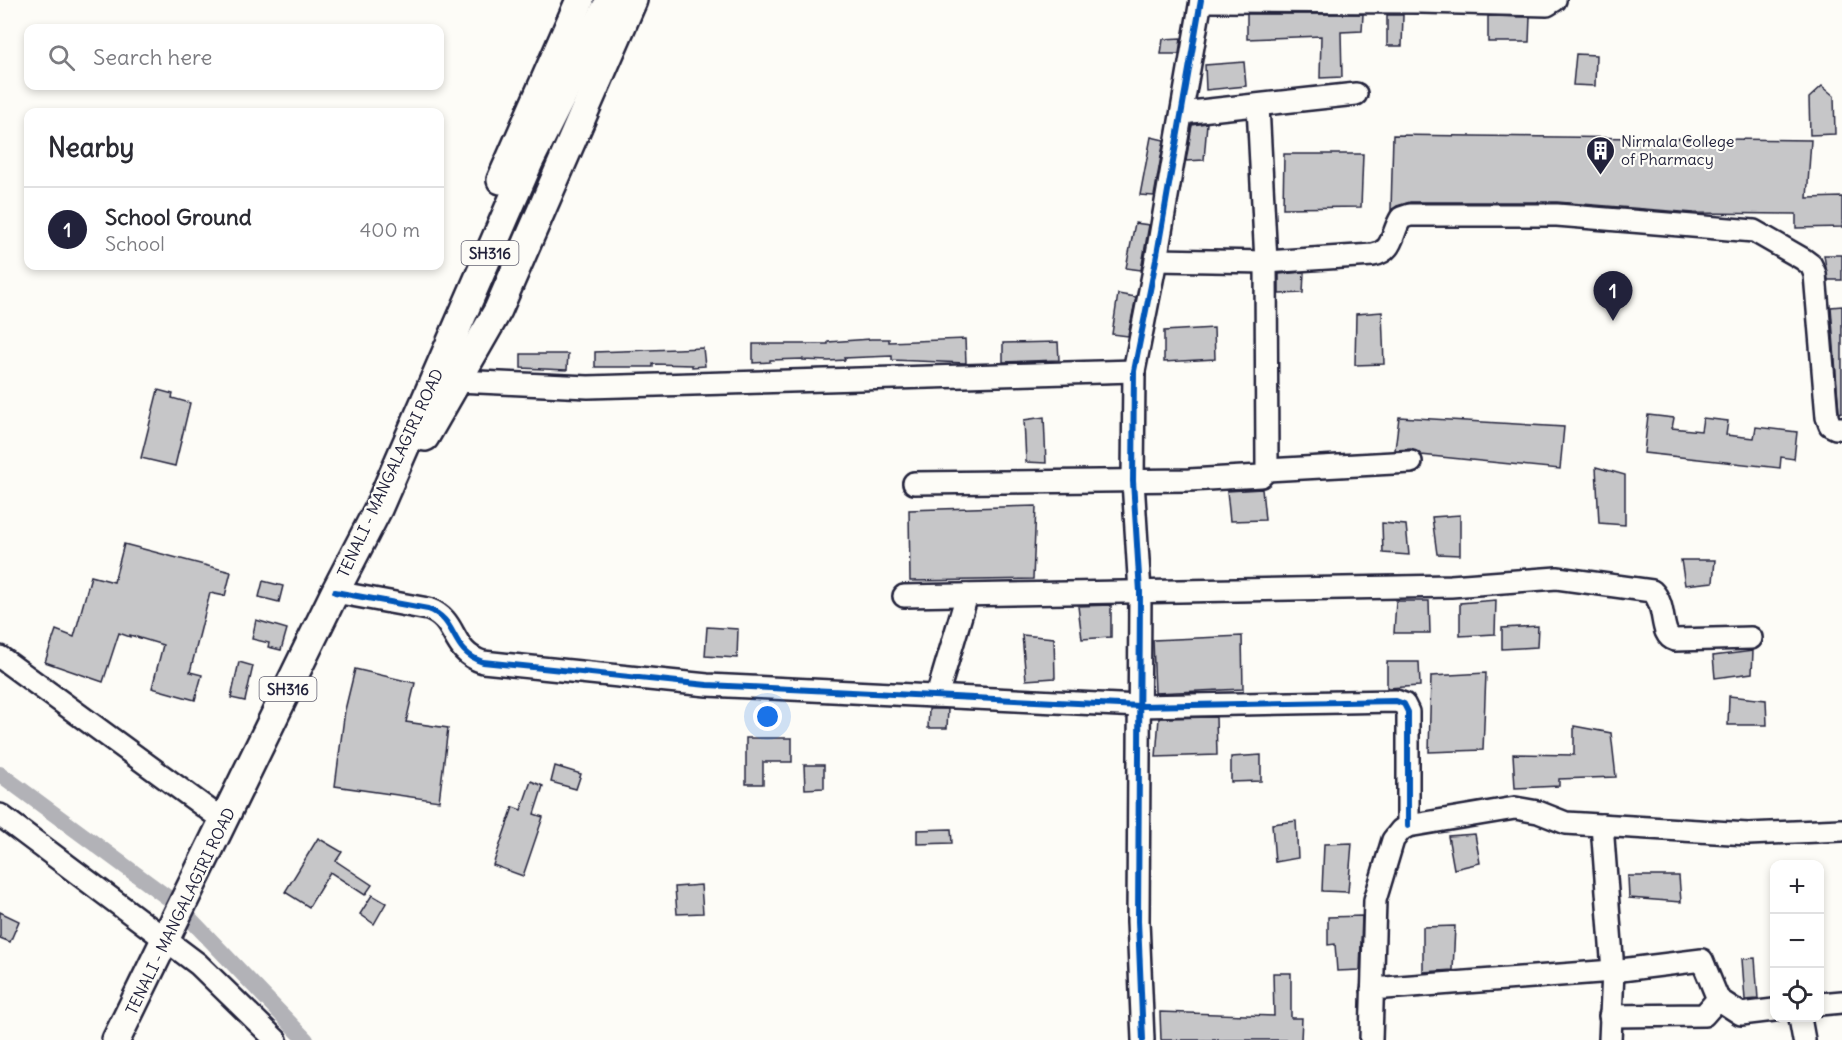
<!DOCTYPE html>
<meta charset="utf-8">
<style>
body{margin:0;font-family:Delius,sans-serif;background:#f7f7f7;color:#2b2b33}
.controls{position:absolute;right:18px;bottom:18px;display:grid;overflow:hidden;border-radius:12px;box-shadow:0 3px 9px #0003}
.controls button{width:54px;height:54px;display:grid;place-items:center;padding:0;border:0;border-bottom:2px solid #e1e1e2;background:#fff;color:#2b2b33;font:30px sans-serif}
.you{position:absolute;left:768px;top:717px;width:21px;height:21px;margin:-15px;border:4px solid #fff;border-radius:50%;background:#1a73e8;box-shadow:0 0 0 9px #1a73e833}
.badge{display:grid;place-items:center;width:39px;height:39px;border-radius:50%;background:#22223b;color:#fff;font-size:20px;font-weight:700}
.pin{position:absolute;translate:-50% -50px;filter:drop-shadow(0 2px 3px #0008)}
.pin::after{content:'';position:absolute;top:32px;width:21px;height:18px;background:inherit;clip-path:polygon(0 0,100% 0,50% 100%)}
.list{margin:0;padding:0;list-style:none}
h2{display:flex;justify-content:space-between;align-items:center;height:78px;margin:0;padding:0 24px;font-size:26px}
h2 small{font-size:20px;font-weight:400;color:#7c7c81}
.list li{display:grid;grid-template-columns:39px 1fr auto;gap:18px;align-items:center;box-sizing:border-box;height:84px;padding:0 24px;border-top:2px solid #e1e1e2}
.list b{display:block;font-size:22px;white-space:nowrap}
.list p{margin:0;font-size:20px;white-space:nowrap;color:#7c7c81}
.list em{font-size:20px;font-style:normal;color:#7c7c81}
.icon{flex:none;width:33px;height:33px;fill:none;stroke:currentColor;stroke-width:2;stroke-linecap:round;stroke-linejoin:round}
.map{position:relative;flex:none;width:1842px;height:1040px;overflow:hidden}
.search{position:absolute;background:#fff;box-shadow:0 3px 9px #0003;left:24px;top:24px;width:420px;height:66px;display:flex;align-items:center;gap:15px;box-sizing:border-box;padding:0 21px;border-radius:12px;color:#7c7c81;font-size:22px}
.panel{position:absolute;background:#fff;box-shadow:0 3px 9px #0003;left:24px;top:108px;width:420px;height:162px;border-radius:12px}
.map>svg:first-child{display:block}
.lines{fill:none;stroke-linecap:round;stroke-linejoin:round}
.canal{stroke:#b2b2b7;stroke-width:16}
.building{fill:#c6c6c8;stroke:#22223b;stroke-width:1.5}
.minor-casing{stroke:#22223b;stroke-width:26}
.major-casing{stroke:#22223b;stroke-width:32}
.minor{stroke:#fdfcf7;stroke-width:21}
.major{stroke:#fdfcf7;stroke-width:27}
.cycleway-casing{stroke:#fdfcf7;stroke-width:10}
.cycleway{stroke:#0057b8;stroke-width:6}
.labels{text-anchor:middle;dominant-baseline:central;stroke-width:4.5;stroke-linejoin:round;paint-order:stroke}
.shield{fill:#fdfcf7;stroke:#646373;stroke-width:1.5}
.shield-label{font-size:15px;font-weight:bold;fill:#22223b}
.poi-label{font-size:16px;fill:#22223b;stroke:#fdfcf7;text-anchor:start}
.street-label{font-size:16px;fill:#22223b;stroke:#fdfcf7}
</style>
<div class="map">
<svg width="1842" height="1040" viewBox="0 0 1842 1040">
<rect width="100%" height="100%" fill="#fdfcf7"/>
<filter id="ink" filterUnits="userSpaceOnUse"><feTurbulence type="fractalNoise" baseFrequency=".0167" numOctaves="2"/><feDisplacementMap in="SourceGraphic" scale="12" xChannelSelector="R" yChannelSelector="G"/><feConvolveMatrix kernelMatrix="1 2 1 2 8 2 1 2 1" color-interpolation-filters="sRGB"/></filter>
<g filter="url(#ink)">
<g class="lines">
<polyline class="canal" points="0,774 175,903 306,1040"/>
</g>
<g class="building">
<polygon points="1247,14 1363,14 1362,31 1341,32 1342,77 1320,78 1321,36 1247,39"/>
<polygon points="1387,15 1403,15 1402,46 1387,46"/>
<polygon points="1488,16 1530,17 1529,42 1488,42"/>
<polygon points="1181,38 1179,54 1161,54 1163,39"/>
<polygon points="1576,54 1596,55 1595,86 1573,85"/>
<polygon points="1244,62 1246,86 1206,90 1205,65"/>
<polygon points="1822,86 1834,96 1835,134 1810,135 1809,98"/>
<polygon points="1207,123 1204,160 1186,161 1192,125"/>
<polygon points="1393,135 1811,140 1807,198 1842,197 1842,227 1796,228 1796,214 1694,213 1557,202 1410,202 1397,206 1391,210"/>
<polygon points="1151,137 1164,140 1154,196 1140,195"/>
<polygon points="1284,154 1363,154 1361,207 1283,208"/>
<polygon points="1135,223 1149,225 1141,270 1126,268"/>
<polygon points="1824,255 1842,255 1842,280 1828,280"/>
<polygon points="1304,272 1303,293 1279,294 1279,274"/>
<polygon points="1118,294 1136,297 1128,336 1112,334"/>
<polygon points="1842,306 1842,412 1839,413 1831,307"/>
<polygon points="1382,312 1384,364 1355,365 1356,314"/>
<polygon points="1214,328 1215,359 1164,362 1164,331"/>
<polygon points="871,339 889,339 889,342 965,339 966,363 892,360 892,356 844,358 845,360 829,361 803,360 803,359 770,360 770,362 753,363 753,344 828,344 828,342"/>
<polygon points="1058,342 1059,360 1003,362 1003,343"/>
<polygon points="703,348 705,366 692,367 692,365 653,364 653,367 595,367 595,352"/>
<polygon points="521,354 568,354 567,370 521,368"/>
<polygon points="158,390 173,394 172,398 190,403 175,466 141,458"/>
<polygon points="1648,415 1674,418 1672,428 1701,431 1703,418 1728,421 1726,435 1754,438 1756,427 1797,432 1794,459 1781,457 1780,468 1644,453"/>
<polygon points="1044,417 1046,463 1026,462 1024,420"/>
<polygon points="1399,417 1564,427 1560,469 1421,455 1411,449 1395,450"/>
<polygon points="1596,467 1625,475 1625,525 1599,523"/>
<polygon points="1262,489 1265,520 1230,521 1227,491"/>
<polygon points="1036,506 1033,579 910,581 909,510"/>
<polygon points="1460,515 1460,555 1437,554 1432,517"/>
<polygon points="1382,523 1406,525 1409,555 1383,553"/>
<polygon points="124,544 231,572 225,596 210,593 190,672 202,675 195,700 152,688 163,645 130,635 130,637 119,633 103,682 45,662 56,630 74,637 91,576 114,582"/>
<polygon points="1681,560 1715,560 1713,582 1685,585"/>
<polygon points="263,581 283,586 279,602 259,597"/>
<polygon points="1496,600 1495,634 1460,636 1460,603"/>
<polygon points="1396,601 1429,601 1430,633 1394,633"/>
<polygon points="1111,605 1111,637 1082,639 1078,606"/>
<polygon points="256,620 287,629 281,650 268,647 269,643 252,639"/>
<polygon points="1538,626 1537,647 1502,649 1502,628"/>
<polygon points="707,627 738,629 737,658 705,656"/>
<polygon points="1022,635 1054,638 1055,678 1026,680"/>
<polygon points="1242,636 1243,689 1155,693 1153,640"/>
<polygon points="1753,651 1752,673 1715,678 1713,656"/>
<polygon points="239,662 253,666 245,701 231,698"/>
<polygon points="1387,662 1419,662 1420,686 1387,688"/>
<polygon points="355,669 415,683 406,722 448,728 439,801 335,786 345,710"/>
<polygon points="1486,673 1483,750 1429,752 1431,676"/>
<polygon points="1729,696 1766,700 1767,725 1728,725"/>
<polygon points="929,709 948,709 947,728 928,728"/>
<polygon points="1216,717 1217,755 1156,757 1159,718"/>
<polygon points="1574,726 1611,733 1616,777 1559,779 1559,786 1515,788 1513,754 1574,755"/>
<polygon points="746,738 792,738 792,762 763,762 763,784 746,784"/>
<polygon points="1261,755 1261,781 1231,782 1231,757"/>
<polygon points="804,765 824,765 824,788 805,789"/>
<polygon points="555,766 581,774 576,789 551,782"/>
<polygon points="531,781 543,786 534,814 543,817 523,876 493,865 513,807 521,810"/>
<polygon points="1296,821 1298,858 1275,862 1272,824"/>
<polygon points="951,829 952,843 917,844 917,830"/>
<polygon points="1475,834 1480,863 1454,869 1448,836"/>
<polygon points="318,838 342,852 336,861 372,885 365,895 330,872 309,907 285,892"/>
<polygon points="1352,843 1348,892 1322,891 1324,844"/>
<polygon points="1628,876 1679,876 1681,902 1629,898"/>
<polygon points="701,885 703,913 677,914 675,887"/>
<polygon points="372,895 386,903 374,924 360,914"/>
<polygon points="0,912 19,921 10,942 0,938"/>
<polygon points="1362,916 1360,970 1337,971 1335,944 1328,945 1328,917"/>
<polygon points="1455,926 1453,970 1423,972 1423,927"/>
<polygon points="1755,958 1758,999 1745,1000 1742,959"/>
<polygon points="1273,973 1291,973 1291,1018 1302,1018 1301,1040 1161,1040 1160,1012 1274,1016"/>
</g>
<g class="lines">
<defs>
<g id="minor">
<polyline points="1201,1 1420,2 1547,5 1555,0"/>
<polyline points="1182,113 1356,94"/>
<path d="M1156,260L1266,262L1373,255C1394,251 1391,234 1401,218L1410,215H1557L1754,231L1803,259L1811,265L1815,274L1827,417L1830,425L1836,428H1842"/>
<polyline points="457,381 588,387 1134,371"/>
<polyline points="1267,470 1411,462"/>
<polyline points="914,483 1189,480 1261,476 1267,470 1266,262 1258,106"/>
<path d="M335,592L428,609C459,620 449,651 483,662L707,685L1140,706L1396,701L1404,704L1408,712V826"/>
<path d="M904,596L1451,586L1557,578L1652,591C1668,606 1658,635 1675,640L1751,638"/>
<polyline points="0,657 224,821"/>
<polyline points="937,696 967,595"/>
<polyline points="0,815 198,964 276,1040"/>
<polyline points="1602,825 1613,971 1610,1040"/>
<polyline points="1372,989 1613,971 1702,960 1718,999"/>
<polyline points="1820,1004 1842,1002"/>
<polyline points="1610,1016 1704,1015 1718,999 1741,1014 1774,1010"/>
<polyline points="1800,1018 1804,1040"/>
<polyline points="1143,1040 1138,921 1140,592 1133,481 1134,371 1156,260 1201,0"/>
<polyline points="1371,1040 1375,900 1393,840 1401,830 1408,826 1515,808 1538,812 1566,823 1748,834 1842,830"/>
</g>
<g id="major">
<polyline points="501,180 580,0"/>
<polyline points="425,437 498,310 633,0"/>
<polyline points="116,1040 335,592 378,509 529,162 610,0"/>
</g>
</defs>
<use href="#minor" class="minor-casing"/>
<use href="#major" class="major-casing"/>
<use href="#minor" class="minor"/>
<use href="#major" class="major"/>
<defs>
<g id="cycleway">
<path d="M335,592L428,609C459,620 449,651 483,662L707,685L1140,706L1396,701L1404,704L1408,712V826"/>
<polyline points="1143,1040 1138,921 1140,592 1133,481 1134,371 1156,260 1201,0"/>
</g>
</defs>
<use href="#cycleway" class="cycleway-casing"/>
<use href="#cycleway" class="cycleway"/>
</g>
</g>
<defs>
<symbol id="building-pin" viewBox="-11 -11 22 30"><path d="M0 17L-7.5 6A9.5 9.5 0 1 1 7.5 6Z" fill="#22223b" stroke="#fdfcf7"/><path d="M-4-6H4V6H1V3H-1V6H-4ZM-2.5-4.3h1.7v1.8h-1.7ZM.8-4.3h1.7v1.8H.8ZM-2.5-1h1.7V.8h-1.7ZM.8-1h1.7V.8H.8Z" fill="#fff"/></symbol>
</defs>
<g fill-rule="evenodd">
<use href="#building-pin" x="1584" y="134" width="33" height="45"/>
</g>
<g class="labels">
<g class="shield">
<rect x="461.5" y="241" width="57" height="24" rx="4.5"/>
<rect x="259.5" y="677" width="57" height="24" rx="4.5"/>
</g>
<g class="shield-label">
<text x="490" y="253">SH316</text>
<text x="288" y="689">SH316</text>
</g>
<g class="poi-label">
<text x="1621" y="141">Nirmala College<tspan x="1621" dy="18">of Pharmacy</tspan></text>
</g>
<g class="street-label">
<text transform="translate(390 473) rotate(-65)">TENALI - MANGALAGIRI ROAD</text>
<text transform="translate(180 911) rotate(-64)">TENALI - MANGALAGIRI ROAD</text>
</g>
</g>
</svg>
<div class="controls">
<button>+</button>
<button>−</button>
<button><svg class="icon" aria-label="locate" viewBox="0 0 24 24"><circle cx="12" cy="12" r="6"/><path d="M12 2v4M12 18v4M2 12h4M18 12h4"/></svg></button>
</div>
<div class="you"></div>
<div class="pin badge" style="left:1613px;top:321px">1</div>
<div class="search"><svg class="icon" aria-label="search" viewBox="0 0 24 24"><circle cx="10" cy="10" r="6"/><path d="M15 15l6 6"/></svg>Search here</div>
<section class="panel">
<h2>Nearby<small></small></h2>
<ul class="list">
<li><span class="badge">1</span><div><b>School Ground</b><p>School</p></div><em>400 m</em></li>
</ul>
</section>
</div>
